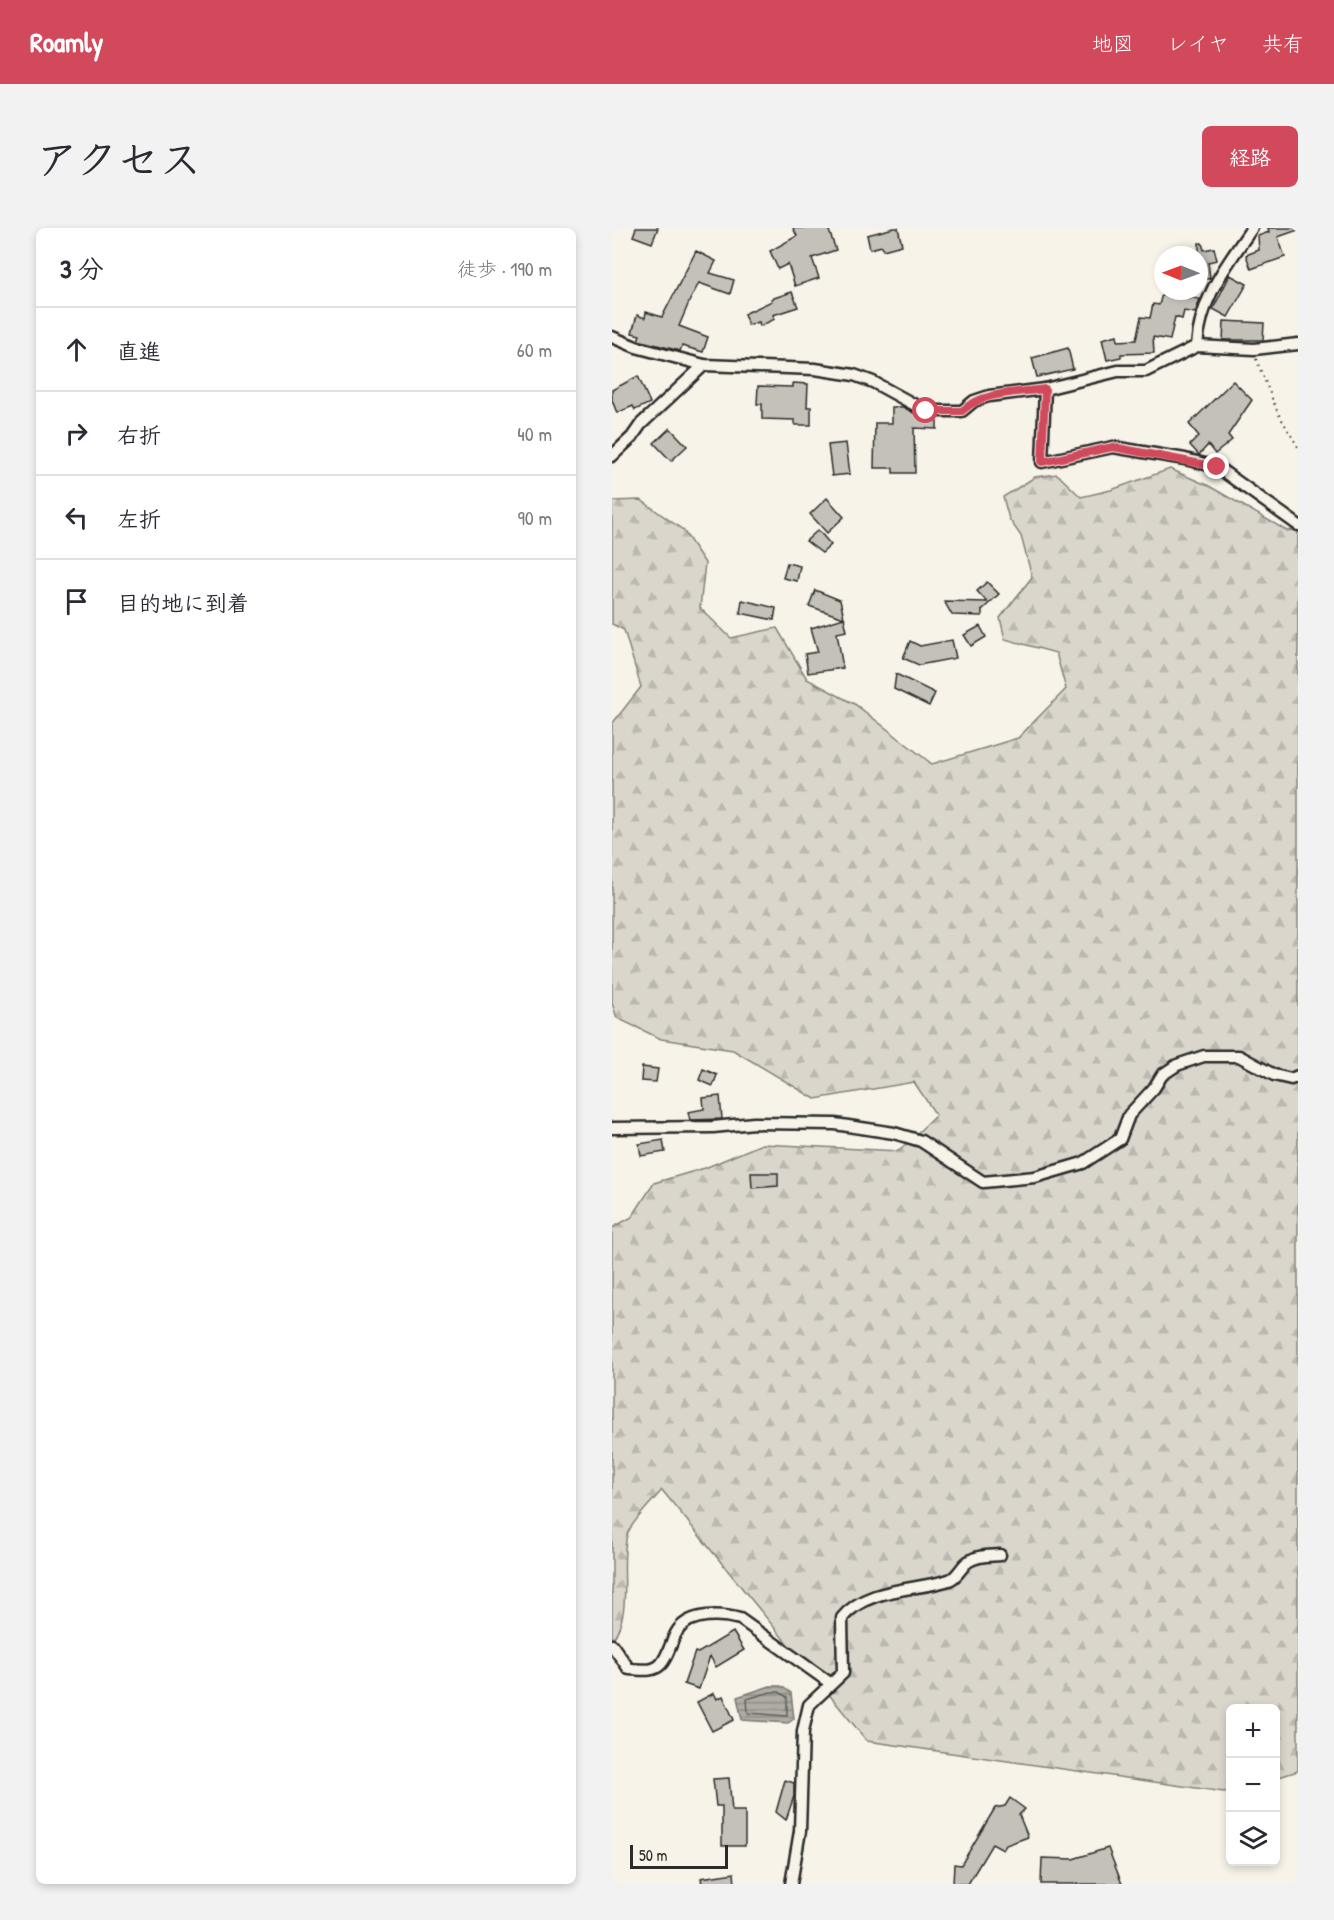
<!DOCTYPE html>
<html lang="ja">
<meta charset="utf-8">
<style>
body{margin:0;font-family:"Patrick Hand","Klee One",sans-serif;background:#f2f2f3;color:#2b2b33}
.controls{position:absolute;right:18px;bottom:18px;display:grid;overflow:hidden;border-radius:9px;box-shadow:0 3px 9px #0003}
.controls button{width:54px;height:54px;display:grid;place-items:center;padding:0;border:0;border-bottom:2px solid #e1e1e2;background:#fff;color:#2b2b33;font:30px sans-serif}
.compass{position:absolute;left:542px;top:18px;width:54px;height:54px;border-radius:50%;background:#fff;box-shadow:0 3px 9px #0003;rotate:271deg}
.scale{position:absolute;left:18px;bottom:15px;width:98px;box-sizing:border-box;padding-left:6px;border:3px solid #2b2b2b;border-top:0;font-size:16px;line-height:21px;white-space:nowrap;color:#2b2b2b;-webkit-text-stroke:4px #f7f3e8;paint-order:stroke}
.stop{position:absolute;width:18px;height:18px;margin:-14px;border:4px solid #d1495b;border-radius:50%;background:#fff}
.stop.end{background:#d1495b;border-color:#fff;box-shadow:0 2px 6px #0008}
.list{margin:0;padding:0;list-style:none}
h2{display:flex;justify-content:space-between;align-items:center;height:78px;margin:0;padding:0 24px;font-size:26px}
h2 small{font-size:20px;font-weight:400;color:#7c7c81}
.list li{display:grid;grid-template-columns:39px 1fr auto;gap:18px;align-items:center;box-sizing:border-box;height:84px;padding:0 24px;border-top:2px solid #e1e1e2}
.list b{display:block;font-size:22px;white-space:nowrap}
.list em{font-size:20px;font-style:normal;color:#7c7c81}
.icon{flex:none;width:33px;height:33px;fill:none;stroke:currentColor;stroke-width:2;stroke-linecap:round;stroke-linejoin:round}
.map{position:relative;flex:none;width:686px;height:1656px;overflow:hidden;border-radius:9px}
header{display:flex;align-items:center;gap:36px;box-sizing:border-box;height:84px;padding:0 30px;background:#d1495b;color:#fff}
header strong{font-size:28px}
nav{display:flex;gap:33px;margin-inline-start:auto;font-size:21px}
.intro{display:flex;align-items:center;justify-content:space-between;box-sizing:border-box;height:144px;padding:0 36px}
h1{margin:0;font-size:42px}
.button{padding:15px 27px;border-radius:9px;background:#d1495b;color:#fff;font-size:21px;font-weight:700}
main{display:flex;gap:36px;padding:0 36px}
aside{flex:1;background:#fff;border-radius:9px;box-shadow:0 3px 9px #0003}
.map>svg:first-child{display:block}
.forest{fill:url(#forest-firs);stroke:#82807c;stroke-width:1.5}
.water{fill:url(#water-rules);stroke:#7a7874;stroke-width:1.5}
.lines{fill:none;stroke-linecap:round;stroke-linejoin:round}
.shore{stroke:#605f5b;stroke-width:1.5}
.building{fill:#c4c1b9;stroke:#2b2b2b;stroke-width:1.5}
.street-casing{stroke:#2b2b2b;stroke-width:15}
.path{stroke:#2b2b2b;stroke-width:2;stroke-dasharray:1.5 4.5;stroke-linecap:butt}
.street{stroke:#f7f3e8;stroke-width:10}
.route{stroke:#d1495b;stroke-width:8}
</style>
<header>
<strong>Roamly</strong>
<nav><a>地図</a><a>レイヤ</a><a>共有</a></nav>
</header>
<div class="intro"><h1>アクセス</h1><a class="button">経路</a></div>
<main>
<aside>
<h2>3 分<small>徒歩 · 190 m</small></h2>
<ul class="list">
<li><svg class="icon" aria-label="ahead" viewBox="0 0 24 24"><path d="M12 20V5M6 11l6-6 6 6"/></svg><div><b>直進</b></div><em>60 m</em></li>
<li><svg class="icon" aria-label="right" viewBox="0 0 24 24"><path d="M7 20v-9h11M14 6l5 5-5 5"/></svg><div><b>右折</b></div><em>40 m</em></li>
<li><svg class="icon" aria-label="left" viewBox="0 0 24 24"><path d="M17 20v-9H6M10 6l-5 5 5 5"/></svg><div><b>左折</b></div><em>90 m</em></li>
<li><svg class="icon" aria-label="arrive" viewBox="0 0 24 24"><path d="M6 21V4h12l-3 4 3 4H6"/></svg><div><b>目的地に到着</b></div></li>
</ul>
</aside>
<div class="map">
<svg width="686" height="1656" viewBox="0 0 686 1656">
<defs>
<pattern id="forest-firs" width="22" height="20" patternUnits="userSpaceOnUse" patternTransform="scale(1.5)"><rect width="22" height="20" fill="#dad6cc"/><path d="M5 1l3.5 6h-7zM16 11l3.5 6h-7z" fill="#bbb8af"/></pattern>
<pattern id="water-rules" width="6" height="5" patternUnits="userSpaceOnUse" patternTransform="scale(1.5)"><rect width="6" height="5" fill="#afaca4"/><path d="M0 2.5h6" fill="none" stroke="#8f8c86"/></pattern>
</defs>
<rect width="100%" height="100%" fill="#f7f3e8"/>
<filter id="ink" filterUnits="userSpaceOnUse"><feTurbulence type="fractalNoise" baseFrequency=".0167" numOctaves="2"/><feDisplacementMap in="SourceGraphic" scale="12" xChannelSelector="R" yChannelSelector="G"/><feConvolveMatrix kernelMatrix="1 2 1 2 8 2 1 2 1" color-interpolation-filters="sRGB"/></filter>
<g filter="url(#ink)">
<path class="forest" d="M558,241L597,258L675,303L686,301V1543L664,1550V1480H618V1562L612,1564L255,1513L50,1262C42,1272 18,1295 15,1307C7,1340 22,1382 0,1413V1000L20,989L42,955L93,940L150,916L287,923L324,887L302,854L203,871L121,822L49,811L5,790L0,775V496L29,459L12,402L0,396V273L29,272L71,302L93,335L88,380L119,410L165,400L195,451L244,477L320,536L406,510L454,461L444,425L393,411L388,390L420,349L409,308L397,291L391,269L423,249L445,246L469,269L499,262Z"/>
<polygon class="water" points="158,1458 169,1458 179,1465 182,1491 176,1495 130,1492 125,1469"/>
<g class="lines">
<polygon class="shore" points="159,1464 167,1464 175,1469 175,1488 136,1485 135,1471"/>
</g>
<g class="building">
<polygon points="24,0 46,0 40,15 21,8"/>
<polygon points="181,0 216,0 224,22 200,30 207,50 183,58 176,36 166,41 158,23 185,8"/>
<polygon points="282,0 286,0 290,17 271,22 270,18 258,21 255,7"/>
<polygon points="656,0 686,0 686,2 666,9 673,29 639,41 634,27 647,22 646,8 657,4"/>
<polygon points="587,15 590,15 592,22 602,20 605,32 596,34 598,50 587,53"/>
<polygon points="84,23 104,33 98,45 122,52 118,66 87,55 78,72 67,98 96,109 91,124 70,118 68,123 26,112 28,107 20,105 25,87 33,90 34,84 50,89"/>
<polygon points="618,47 635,56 616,89 601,81"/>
<polygon points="180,64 186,79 161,87 163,91 148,98 147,94 136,97 132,86 160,73 159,71"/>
<polygon points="550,66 588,71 583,85 572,83 570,91 563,89 558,112 541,109 542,125 509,126 509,129 495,132 490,111 505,107 506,113 524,112 529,89 538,90 541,76 547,77"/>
<polygon points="612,93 652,95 651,112 611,112"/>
<polygon points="456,120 461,141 425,149 420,130"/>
<polygon points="26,148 38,175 23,182 21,178 5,185 0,172 0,162"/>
<polygon points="621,153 640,172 616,207 620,212 603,226 596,217 587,227 578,217 587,208 577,196"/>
<polygon points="181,155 196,156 195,179 199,179 199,197 183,197 183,192 150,191 150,176 145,176 146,158 181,159"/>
<polygon points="280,179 291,179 311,190 325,190 325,201 302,200 303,245 281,245 281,240 262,240 263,195 280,195"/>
<polygon points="58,200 75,218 59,233 42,215"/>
<polygon points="234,215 238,246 220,248 216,217"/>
<polygon points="215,270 232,289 215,305 198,286"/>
<polygon points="206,302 219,317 210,325 194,313"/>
<polygon points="175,335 188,338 185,353 171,350"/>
<polygon points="375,354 387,366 370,382 370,388 340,387 332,373 375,374 365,363"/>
<polygon points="203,362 228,372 235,403 225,405 231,440 196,445 193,426 206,424 199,400 232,390 197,378"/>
<polygon points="130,372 164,380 162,392 128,385"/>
<polygon points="368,398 374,409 359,418 352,407"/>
<polygon points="340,412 344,430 307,437 291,430 298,413 308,418"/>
<polygon points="284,446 323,465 317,478 282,461"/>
<polygon points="30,839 46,841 44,854 29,853"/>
<polygon points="91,841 105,847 101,858 87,852"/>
<polygon points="108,868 110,891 78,892 76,884 92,881 91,870"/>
<polygon points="51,912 53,924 29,928 27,916"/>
<polygon points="139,945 166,945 166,958 140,960"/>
<polygon points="121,1404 132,1422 104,1439 98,1428 87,1461 72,1456 83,1424 86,1425"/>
<polygon points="102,1465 105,1471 111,1468 122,1492 100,1503 85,1474"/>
<polygon points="117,1550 120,1583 133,1583 133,1618 110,1618 110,1578 104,1578 101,1551"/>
<polygon points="173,1552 182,1555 182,1568 174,1592 164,1584"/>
<polygon points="398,1570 413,1581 407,1587 416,1609 394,1617 391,1622 380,1616 356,1656 341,1656 342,1636 349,1637 383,1580 393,1578"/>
<polygon points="496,1620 510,1656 429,1656 430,1630 461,1631"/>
<polygon points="122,1645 123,1656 90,1656 89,1650"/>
</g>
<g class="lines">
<defs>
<g id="street">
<polyline points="0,109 24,119 92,137 203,141 242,147 261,154 314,183 350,183 362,173 377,168 433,161 506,143 534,143 585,118 642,121 686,116"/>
<path d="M585,118C588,70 614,38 640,0"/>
<polyline points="433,161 430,234 501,219 573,231 605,239 686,297"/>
<polyline points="0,228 20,209 29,196 92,137"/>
<polyline points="0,900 101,899 142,895 223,896 282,905 309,913 371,954 423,949 471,935 508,911 517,887 542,860 550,847 565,837 592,828 627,828 662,847 679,851 686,848"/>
<path d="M0,1417L17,1441C27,1441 41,1445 49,1436C57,1427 59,1412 66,1402C79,1384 110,1386 128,1391L218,1455"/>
<path d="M179,1656L188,1603L191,1503L197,1477L231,1445L230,1390C255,1359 303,1363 337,1352C346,1349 349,1338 357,1333C366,1327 378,1328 388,1327"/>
</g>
</defs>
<use href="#street" class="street-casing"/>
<polyline class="path" points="644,131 666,185 686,219"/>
<use href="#street" class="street"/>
</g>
</g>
<g class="lines" filter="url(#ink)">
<path class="route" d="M314,183H350C372,163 405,165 433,161L430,234L501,219L605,239"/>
</g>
</svg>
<div class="controls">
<button>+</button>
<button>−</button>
<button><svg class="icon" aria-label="layers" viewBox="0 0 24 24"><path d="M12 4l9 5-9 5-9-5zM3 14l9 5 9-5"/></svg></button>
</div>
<svg class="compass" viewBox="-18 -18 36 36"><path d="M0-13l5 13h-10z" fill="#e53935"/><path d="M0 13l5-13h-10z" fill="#7c7c81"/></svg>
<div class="scale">50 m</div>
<div class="stop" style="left:314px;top:183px"></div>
<div class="stop end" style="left:605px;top:239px"></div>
</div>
</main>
